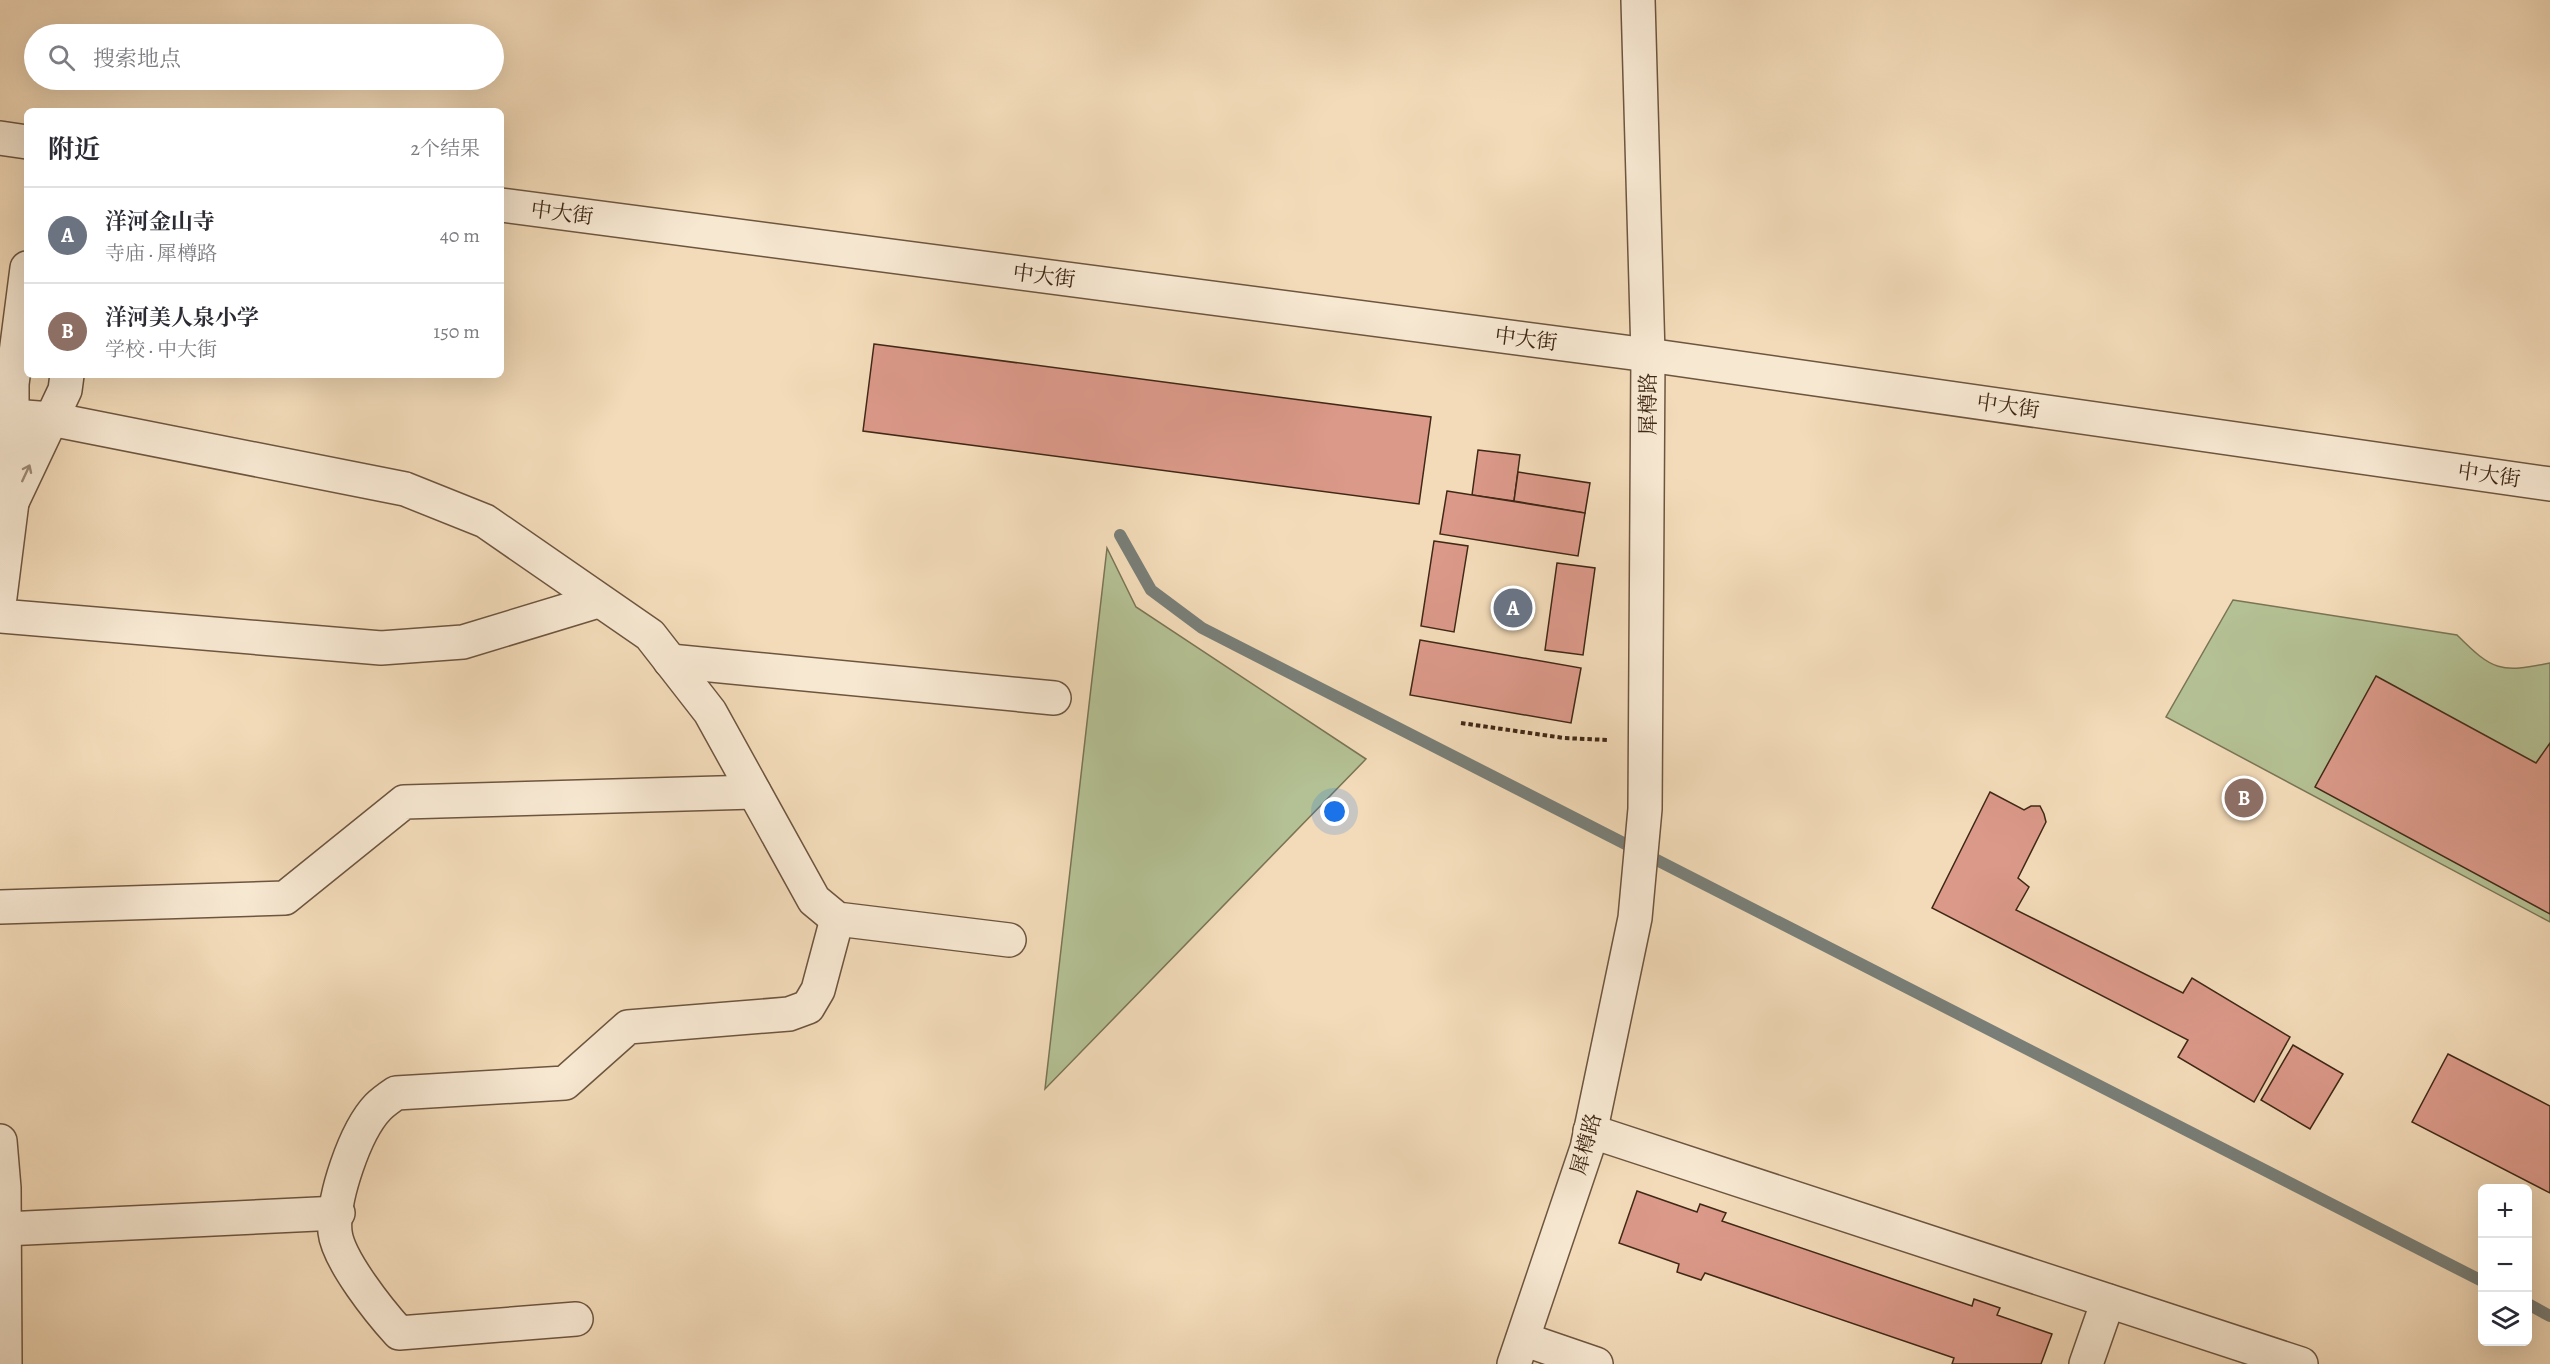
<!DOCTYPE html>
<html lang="zh">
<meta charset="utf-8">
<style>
body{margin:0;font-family:Alegreya,"Noto Serif SC",serif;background:#f7f7f7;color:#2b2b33}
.controls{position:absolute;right:18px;bottom:18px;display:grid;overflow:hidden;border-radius:9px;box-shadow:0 6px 24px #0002}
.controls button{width:54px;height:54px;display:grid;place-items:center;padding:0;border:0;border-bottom:2px solid #e1e1e2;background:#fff;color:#2b2b33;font:30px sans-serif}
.you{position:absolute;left:1335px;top:812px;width:21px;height:21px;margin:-15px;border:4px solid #fff;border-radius:50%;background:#1a73e8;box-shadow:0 0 0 9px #1a73e833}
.badge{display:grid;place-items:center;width:39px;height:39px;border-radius:50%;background:#0f766e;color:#fff;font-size:20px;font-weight:700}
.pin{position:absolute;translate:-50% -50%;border:3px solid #fff;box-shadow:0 2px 6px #0006}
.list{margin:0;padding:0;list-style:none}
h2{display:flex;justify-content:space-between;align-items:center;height:78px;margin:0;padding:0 24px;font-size:26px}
h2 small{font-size:20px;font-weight:400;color:#7c7c81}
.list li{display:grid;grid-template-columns:39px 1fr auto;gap:18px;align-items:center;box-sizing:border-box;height:96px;padding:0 24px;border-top:2px solid #e1e1e2}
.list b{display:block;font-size:22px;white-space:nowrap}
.list p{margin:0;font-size:20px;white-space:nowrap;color:#7c7c81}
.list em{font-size:20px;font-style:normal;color:#7c7c81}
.icon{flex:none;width:33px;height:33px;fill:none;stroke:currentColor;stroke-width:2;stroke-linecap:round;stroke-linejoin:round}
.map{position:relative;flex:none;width:2550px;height:1364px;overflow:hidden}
.search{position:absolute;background:#fff;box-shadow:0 6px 24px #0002;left:24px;top:24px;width:480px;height:66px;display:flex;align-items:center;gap:15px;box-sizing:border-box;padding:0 21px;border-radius:33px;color:#7c7c81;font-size:22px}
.panel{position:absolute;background:#fff;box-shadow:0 6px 24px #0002;left:24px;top:108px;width:480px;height:270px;border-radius:9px}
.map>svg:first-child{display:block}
.green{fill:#b4c194;stroke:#7a7455;stroke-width:1.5}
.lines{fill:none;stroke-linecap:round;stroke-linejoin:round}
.stream{stroke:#797f78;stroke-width:12}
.building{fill:#db9989;stroke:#402816;stroke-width:1.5}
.minor-casing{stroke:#6d553f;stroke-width:36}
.path{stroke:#402816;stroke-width:4;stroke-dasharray:4.5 3;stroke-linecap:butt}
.minor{stroke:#f7e8d2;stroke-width:33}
.oneway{stroke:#9c8874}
.labels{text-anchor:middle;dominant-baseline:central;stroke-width:4.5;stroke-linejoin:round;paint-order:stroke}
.street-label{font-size:21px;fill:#402816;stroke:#f7e8d2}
</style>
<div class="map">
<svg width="2550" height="1364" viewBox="0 0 2550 1364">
<rect width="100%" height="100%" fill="#f3dbb9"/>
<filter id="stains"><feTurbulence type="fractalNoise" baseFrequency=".00333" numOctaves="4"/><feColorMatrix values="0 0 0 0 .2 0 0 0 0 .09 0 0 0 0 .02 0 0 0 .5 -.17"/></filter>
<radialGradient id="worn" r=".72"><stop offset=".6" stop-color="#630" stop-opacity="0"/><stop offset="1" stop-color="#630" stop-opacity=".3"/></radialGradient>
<g class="green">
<polygon points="1107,548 1136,607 1366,759 1045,1089"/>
<path d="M2233,600L2457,635C2493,671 2500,673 2550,663V922L2166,717Z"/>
</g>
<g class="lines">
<g class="stream">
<polyline points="1120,535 1151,590 1202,628 2482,1281"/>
<polyline points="2528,1304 2550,1316"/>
</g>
</g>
<g class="building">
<polygon points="874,344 1431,417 1419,504 863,431"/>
<polygon points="1478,450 1520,455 1514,501 1472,495"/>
<polygon points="1518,472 1590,483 1585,513 1514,501"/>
<polygon points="1447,491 1585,513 1578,556 1440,534"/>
<polygon points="1434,541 1468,546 1454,632 1421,626"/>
<polygon points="1557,563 1595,568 1583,655 1545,650"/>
<polygon points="1420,640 1581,668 1571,723 1410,695"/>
<polygon points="2376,676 2536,763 2550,743 2550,914 2315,787"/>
<polygon points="1990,792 2024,810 2031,806 2040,806 2044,814 2046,822 2018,878 2029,887 2016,910 2183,993 2192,978 2290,1037 2254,1102 2178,1057 2188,1040 1932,908"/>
<polygon points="2293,1045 2343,1074 2310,1129 2261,1100"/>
<polygon points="2448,1054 2550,1106 2550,1193 2412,1122"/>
<polygon points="1637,1191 1697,1212 1700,1204 1726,1213 1722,1221 1972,1306 1974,1299 2000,1308 1997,1315 2052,1334 2041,1364 1952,1364 1954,1358 1705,1273 1701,1280 1677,1272 1679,1264 1619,1243"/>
</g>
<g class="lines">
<defs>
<g id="minor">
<polyline points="0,138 27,142"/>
<polyline points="501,205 1648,355 2550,484"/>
<polyline points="27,268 12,384 12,502 65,390 67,375"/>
<polyline points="0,415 51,419 405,489 485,521 650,635 710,712 814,900 837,919 1009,940"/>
<polyline points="0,597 12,502"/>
<polyline points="0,616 381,648 463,642 598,601"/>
<polyline points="670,661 1054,698"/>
<polyline points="0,907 285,898 404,802 754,792"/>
<polyline points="1590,1131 2301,1364"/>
<polyline points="0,1141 4,1188 5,1364"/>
<polyline points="5,1229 338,1213"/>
<path d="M576,1319L399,1333C380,1312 338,1260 335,1232C332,1199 355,1131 378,1107C383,1102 390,1097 396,1093L565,1083L628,1027L789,1014L808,1007L818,990L837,919"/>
<polyline points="1523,1339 1596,1364"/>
<polyline points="1514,1364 1587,1148 1635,918 1645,809 1648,355 1638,0"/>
<polyline points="2086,1364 2108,1301"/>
</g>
</defs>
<use href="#minor" class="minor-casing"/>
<polyline class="path" points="1461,723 1564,738 1608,740"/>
<use href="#minor" class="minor"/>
</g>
<defs><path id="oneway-shaft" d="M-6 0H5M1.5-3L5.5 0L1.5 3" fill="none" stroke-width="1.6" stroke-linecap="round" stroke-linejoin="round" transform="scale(1.5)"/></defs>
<use class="oneway" href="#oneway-shaft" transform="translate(26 473) rotate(-65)"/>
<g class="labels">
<g class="street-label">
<text transform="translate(562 213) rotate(7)">中大街</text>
<text transform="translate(1044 276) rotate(7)">中大街</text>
<text transform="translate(1526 339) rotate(7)">中大街</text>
<text transform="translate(1648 404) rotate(-90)">犀樽路</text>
<text transform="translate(2008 406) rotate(8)">中大街</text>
<text transform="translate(2489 475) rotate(8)">中大街</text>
<text transform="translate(1586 1144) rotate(-75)">犀樽路</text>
</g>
</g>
<rect width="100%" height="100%" filter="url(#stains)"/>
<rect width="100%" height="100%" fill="url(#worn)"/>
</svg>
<div class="controls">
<button>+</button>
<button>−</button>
<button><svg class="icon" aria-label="layers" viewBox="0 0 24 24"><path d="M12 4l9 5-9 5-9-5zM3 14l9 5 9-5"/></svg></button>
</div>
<div class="you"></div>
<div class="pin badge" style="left:1513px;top:608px;background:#6b7280">A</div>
<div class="pin badge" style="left:2244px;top:798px;background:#8d6e63">B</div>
<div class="search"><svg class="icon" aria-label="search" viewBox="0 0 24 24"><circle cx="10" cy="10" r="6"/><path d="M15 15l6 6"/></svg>搜索地点</div>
<section class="panel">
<h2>附近<small>2个结果</small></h2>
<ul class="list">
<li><span class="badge" style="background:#6b7280">A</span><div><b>洋河金山寺</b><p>寺庙 · 犀樽路</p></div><em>40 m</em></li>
<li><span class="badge" style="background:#8d6e63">B</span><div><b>洋河美人泉小学</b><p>学校 · 中大街</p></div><em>150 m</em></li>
</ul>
</section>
</div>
